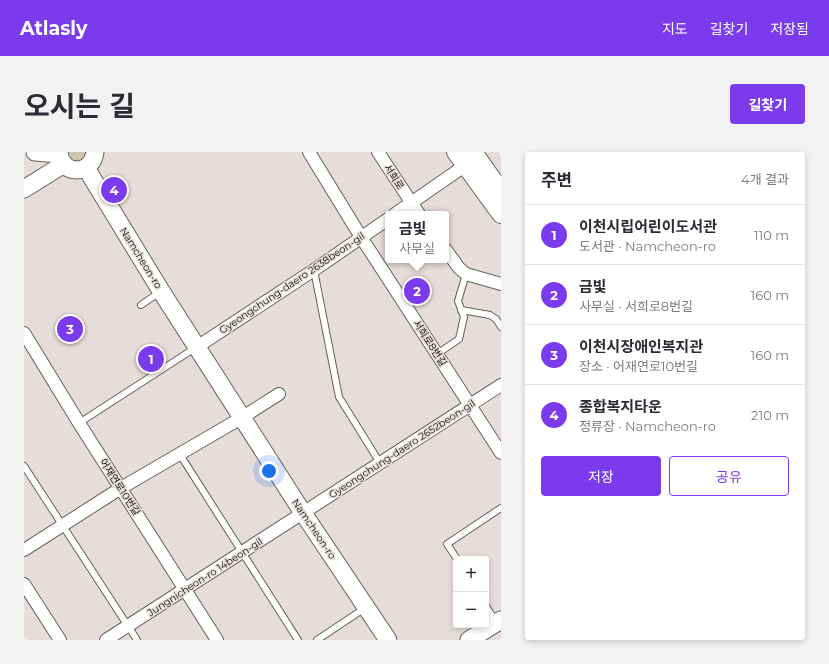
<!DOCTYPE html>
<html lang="ko">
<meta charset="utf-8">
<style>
body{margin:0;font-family:Montserrat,"Noto Sans KR",sans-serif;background:#f2f2f3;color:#2b2b33}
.controls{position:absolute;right:12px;bottom:12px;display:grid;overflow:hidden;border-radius:4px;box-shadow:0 2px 6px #0003}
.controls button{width:36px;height:36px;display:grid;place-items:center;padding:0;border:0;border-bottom:1px solid #e1e1e2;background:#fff;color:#2b2b33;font:20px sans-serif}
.you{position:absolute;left:245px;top:319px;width:14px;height:14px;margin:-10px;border:3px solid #fff;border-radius:50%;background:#1a73e8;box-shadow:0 0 0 6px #1a73e833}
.badge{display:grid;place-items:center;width:26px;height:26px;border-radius:50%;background:#7c3aed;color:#fff;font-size:13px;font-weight:700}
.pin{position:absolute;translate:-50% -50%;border:2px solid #fff;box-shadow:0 1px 4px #0006}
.popup{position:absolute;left:361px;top:59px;width:64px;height:52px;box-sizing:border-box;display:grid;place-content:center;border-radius:4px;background:#fff;filter:drop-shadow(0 1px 3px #0005);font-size:13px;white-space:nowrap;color:#7c7c81}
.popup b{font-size:15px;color:#2b2b33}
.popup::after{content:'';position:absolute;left:50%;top:100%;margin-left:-8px;border:8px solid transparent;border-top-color:#fff}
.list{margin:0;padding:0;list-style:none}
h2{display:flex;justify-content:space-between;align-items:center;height:52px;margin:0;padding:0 16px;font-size:17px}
h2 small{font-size:13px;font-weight:400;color:#7c7c81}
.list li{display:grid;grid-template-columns:26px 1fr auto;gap:12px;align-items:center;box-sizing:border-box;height:60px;padding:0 16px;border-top:1px solid #e1e1e2}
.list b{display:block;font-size:15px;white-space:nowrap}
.list p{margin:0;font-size:13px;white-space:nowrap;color:#7c7c81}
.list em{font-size:13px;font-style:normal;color:#7c7c81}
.actions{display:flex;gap:8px;padding:12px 16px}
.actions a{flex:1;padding:9px 0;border:1px solid #7c3aed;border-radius:4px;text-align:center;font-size:14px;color:#7c3aed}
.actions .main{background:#7c3aed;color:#fff}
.map{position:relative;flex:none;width:477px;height:488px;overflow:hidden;border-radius:4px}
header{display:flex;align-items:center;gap:24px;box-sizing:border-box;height:56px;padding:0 20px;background:#7c3aed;color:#fff}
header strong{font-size:19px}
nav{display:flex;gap:22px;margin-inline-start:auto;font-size:14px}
.intro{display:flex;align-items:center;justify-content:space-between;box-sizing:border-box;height:96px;padding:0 24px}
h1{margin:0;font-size:28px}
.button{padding:10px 18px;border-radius:4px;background:#7c3aed;color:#fff;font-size:14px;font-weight:700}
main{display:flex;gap:24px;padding:0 24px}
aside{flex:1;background:#fff;border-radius:4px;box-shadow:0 2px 6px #0003}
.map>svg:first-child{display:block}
.green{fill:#ccc5ab}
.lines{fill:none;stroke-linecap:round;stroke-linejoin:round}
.lane-casing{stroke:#68605d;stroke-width:8}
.street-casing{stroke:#68605d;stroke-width:14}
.secondary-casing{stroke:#68605d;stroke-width:19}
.primary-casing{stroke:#68605d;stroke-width:20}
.lane{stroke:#fff;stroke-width:6}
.street{stroke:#fff;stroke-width:12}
.secondary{stroke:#fff;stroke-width:17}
.primary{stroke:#fff;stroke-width:18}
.labels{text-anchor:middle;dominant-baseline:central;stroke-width:3;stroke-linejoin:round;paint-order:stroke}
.street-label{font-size:10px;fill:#171312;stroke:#e6dcd9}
</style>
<header>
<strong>Atlasly</strong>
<nav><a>지도</a><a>길찾기</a><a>저장됨</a></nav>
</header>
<div class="intro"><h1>오시는 길</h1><a class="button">길찾기</a></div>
<main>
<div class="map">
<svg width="477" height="488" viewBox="0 0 477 488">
<rect width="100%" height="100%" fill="#e6dcd9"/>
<path class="green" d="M44,0H62C60,6 58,9 52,9L46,6Z"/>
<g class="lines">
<defs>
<g id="lane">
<polyline points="290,118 315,245 356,311"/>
<polyline points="117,153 136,140"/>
<polyline points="437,158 466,163 472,167 477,175"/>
<polyline points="413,202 435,187 440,165 434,149 442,122"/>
<polyline points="55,271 171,196"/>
<polyline points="155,301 274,488"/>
<polyline points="0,314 113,488"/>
<polyline points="433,407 423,392 477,356"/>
<polyline points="462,454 472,470"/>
<polyline points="293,488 341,456"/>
</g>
<g id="street">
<polyline points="285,0 337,85 477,301"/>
<polyline points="354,0 395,62"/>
<polyline points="371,62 442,13"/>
<polyline points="422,98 435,116 442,122 477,132"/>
<polyline points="0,181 55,271 193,488"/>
<polyline points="173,195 290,118 364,67"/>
<polyline points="0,398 97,336 219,265 255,242"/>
<polyline points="0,432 36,488"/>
<polyline points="82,488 477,233"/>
</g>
<g id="secondary">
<polyline points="11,0 35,2"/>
<path d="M35,0C37,24 68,24 71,0"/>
<polyline points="62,16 137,139 279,361 364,488"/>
<polyline points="0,37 40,12"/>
<polyline points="445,488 477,468"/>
</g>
<g id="primary">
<polyline points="432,0 477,62"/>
<polyline points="449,0 477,40"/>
</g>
</defs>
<use href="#lane" class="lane-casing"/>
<use href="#street" class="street-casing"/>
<use href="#secondary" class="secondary-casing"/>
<use href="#primary" class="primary-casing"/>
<use href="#lane" class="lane"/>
<use href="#street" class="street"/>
<use href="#secondary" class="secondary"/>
<use href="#primary" class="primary"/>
</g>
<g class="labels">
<g class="street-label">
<text transform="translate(370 25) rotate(57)">서희로</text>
<text transform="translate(117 106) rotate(58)">Namcheon-ro</text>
<text transform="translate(268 131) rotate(-34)">Gyeongchung-daero 2638beon-gil</text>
<text transform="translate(406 191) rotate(57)">서희로8번길</text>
<text transform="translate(378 297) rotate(-33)">Gyeongchung-daero 2652beon-gil</text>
<text transform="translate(96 335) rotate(57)">어재연로10번길</text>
<text transform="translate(290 377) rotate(56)">Namcheon-ro</text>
<text transform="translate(181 425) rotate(-33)">Jungnicheon-ro 14beon-gil</text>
</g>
</g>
</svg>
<div class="controls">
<button>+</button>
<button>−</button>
</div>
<div class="you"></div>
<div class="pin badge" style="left:127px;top:207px">1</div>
<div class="pin badge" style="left:393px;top:139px">2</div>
<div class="popup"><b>금빛</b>사무실</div>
<div class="pin badge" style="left:46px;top:177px">3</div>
<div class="pin badge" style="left:90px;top:38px">4</div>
</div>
<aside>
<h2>주변<small>4개 결과</small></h2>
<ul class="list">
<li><span class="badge">1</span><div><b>이천시립어린이도서관</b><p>도서관 · Namcheon-ro</p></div><em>110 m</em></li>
<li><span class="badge">2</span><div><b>금빛</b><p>사무실 · 서희로8번길</p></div><em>160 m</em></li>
<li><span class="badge">3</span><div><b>이천시장애인복지관</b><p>장소 · 어재연로10번길</p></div><em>160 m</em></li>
<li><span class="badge">4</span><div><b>종합복지타운</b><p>정류장 · Namcheon-ro</p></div><em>210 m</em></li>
</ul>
<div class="actions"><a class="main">저장</a><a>공유</a></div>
</aside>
</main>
